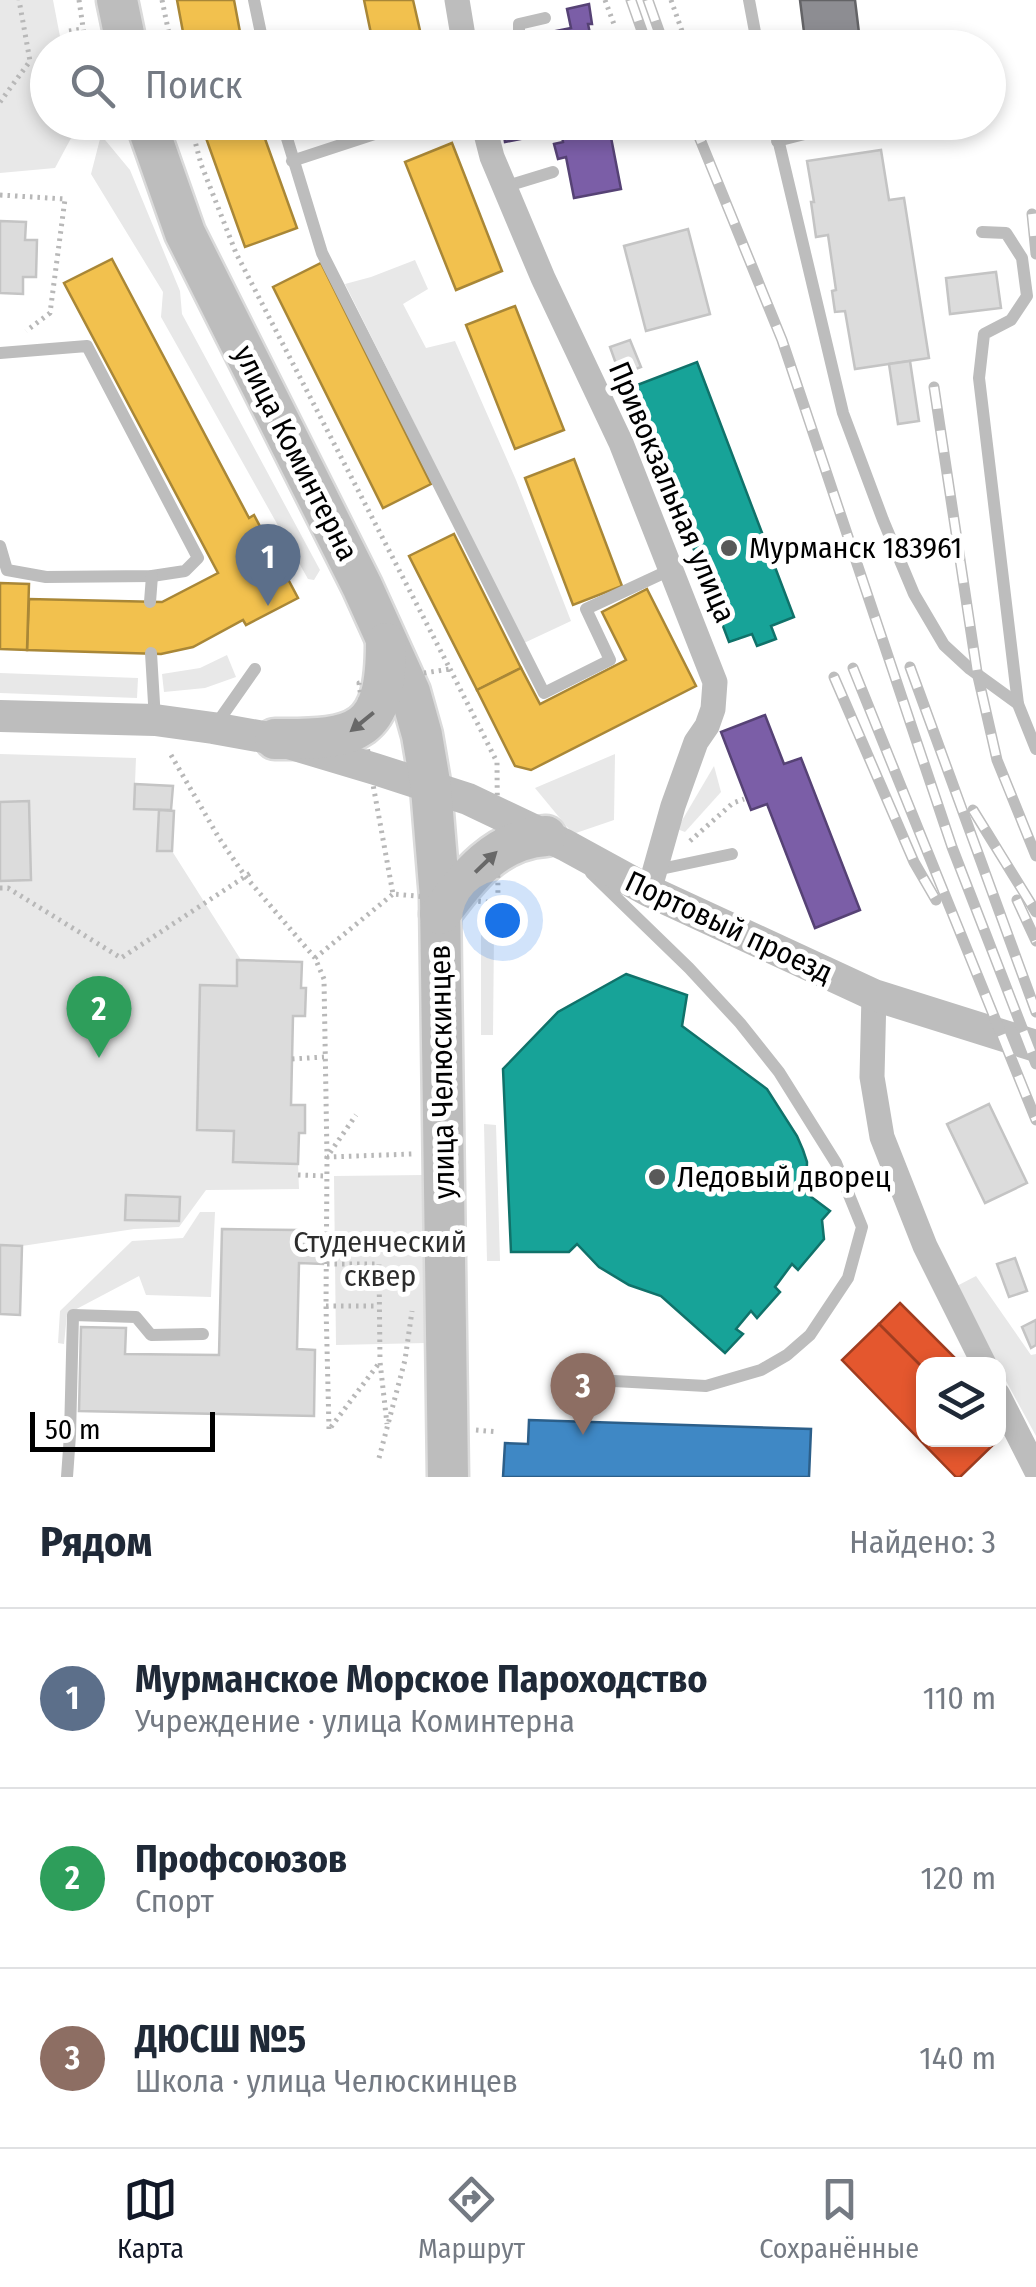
<!DOCTYPE html>
<html lang="ru">
<meta charset="utf-8">
<style>
body{margin:0;font-family:"Fira Sans Condensed",sans-serif;background:#f2f2f3;color:#1f2937}
.controls{position:absolute;right:30px;bottom:30px;display:grid;overflow:hidden;border-radius:20px;box-shadow:0 5px 15px #0003}
.controls button{width:90px;height:90px;display:grid;place-items:center;padding:0;border:0;border-bottom:2px solid #e0e1e3;background:#fff;color:#1f2937;font:50px sans-serif}
.scale{position:absolute;left:30px;bottom:25px;width:185px;box-sizing:border-box;padding-left:10px;border:5px solid #000;border-top:0;font-size:28px;line-height:35px;white-space:nowrap;color:#000;-webkit-text-stroke:8px #fff;paint-order:stroke}
.you{position:absolute;left:502px;top:920px;width:35px;height:35px;margin:-25px;border:8px solid #fff;border-radius:50%;background:#1a73e8;box-shadow:0 0 0 15px #1a73e833}
.badge{display:grid;place-items:center;width:65px;height:65px;border-radius:50%;background:#111827;color:#fff;font-size:32px;font-weight:700}
.pin{position:absolute;translate:-50% -82px;filter:drop-shadow(0 2px 5px #0008)}
.pin::after{content:'';position:absolute;top:52px;width:35px;height:30px;background:inherit;clip-path:polygon(0 0,100% 0,50% 100%)}
.list{margin:0;padding:0;list-style:none}
h2{display:flex;justify-content:space-between;align-items:center;height:130px;margin:0;padding:0 40px;font-size:42px}
h2 small{font-size:32px;font-weight:400;color:#747a83}
.list li{display:grid;grid-template-columns:65px 1fr auto;gap:30px;align-items:center;box-sizing:border-box;height:180px;padding:0 40px;border-top:2px solid #e0e1e3}
.list b{display:block;font-size:38px;white-space:nowrap}
.list p{margin:0;font-size:32px;white-space:nowrap;color:#747a83}
.list em{font-size:32px;font-style:normal;color:#747a83}
.icon{flex:none;width:55px;height:55px;fill:none;stroke:currentColor;stroke-width:2;stroke-linecap:round;stroke-linejoin:round}
.map{position:relative;flex:none;width:1036px;height:1477px;overflow:hidden}
.search{position:absolute;background:#fff;box-shadow:0 5px 15px #0003;left:30px;right:30px;top:30px;height:110px;display:flex;align-items:center;gap:25px;box-sizing:border-box;padding:0 35px;border-radius:55px;color:#747a83;font-size:38px}
.sheet{height:670px;background:#fff}
nav{display:flex;justify-content:space-around;align-items:center;box-sizing:border-box;height:140px;border-top:2px solid #e0e1e3;background:#fff;font-size:28px;color:#747a83}
nav a{display:grid;justify-items:center;gap:5px}
nav .on{color:#111827}
.map>svg:first-child{display:block}
.green{fill:#e8e8e8}
.homes{fill:#f2c14e;stroke:#a98737;stroke-width:2.5}
.shops{fill:#e4572e;stroke:#a03d20;stroke-width:2.5}
.offices{fill:#7b5ea7;stroke:#564275;stroke-width:2.5}
.schools{fill:#3f88c5;stroke:#2c5f8a;stroke-width:2.5}
.public{fill:#17a398;stroke:#10726a;stroke-width:2.5}
.industry{fill:#8d8d92;stroke:#636366;stroke-width:2.5}
.building{fill:#dcdcdc;stroke:#c4c4c4;stroke-width:2.5}
.lines{fill:none;stroke-linecap:round;stroke-linejoin:round}
.primary-casing{stroke:#dbdbdb;stroke-width:45}
.path{stroke:#b8b8b8;stroke-width:5;stroke-dasharray:2.5 5;stroke-linecap:butt}
.service{stroke:#bdbdbd;stroke-width:12}
.minor{stroke:#bdbdbd;stroke-width:25}
.tertiary{stroke:#bdbdbd;stroke-width:32}
.primary{stroke:#bdbdbd;stroke-width:40}
.rail-casing{stroke:#bdbdbd;stroke-width:11}
.rail{stroke:#fff;stroke-width:8;stroke-dasharray:22;stroke-linecap:butt}
.oneway{fill:#686868}
.poi-dot{fill:#595959;stroke:#fff;stroke-width:4}
.labels{text-anchor:middle;dominant-baseline:central;stroke-width:10;stroke-linejoin:round;paint-order:stroke}
.street-label{font-size:30px;fill:#000;stroke:#fff}
.poi-label{font-size:30px;fill:#000;stroke:#fff;text-anchor:start}
.park-label{font-size:30px;fill:#2d2d2d;stroke:#fff}
</style>
<div class="map">
<svg width="1036" height="1477" viewBox="0 0 1036 1477">
<rect width="100%" height="100%" fill="#fff"/>
<g class="green">
<polygon points="0,0 53,0 62,47 48,48 48,122 76,123 77,127 55,168 0,173"/>
<polygon points="101,135 130,170 180,291 182,314 320,570 314,580 308,579 161,317 163,292 91,174"/>
<polygon points="415,260 428,289 403,304 426,348 455,341 516,480 571,621 524,643 345,284 371,277"/>
<polygon points="227,655 236,677 205,688 164,692 162,674 200,668"/>
<polygon points="0,673 138,678 137,698 0,693"/>
<polygon points="0,754 136,758 134,808 159,810 157,850 172,851 241,960 237,961 237,986 200,986 197,1130 234,1131 234,1162 298,1164 299,1189 206,1190 179,1227 134,1229 22,1246 0,1245"/>
<polygon points="615,754 614,820 573,834 535,788"/>
<polygon points="714,766 721,792 685,832 677,829"/>
<polygon points="481,931 494,932 493,1035 481,1035"/>
<polygon points="484,1124 496,1125 500,1261 487,1261"/>
<polygon points="424,1175 426,1343 336,1345 334,1176"/>
<polygon points="200,1212 215,1212 211,1297 146,1295 139,1276 67,1314 64,1344 58,1343 60,1311 132,1241 183,1238"/>
<polygon points="976,1276 1031,1355 1036,1354 1036,1436 999,1368 998,1364 996,1364 953,1288"/>
</g>
<g class="homes">
<polygon points="177,0 234,0 243,48 186,48"/>
<polygon points="364,0 413,0 424,48 374,48"/>
<polygon points="203,122 259,122 297,228 245,247 201,124"/>
<polygon points="452,143 502,271 456,290 405,162"/>
<polygon points="112,259 249,518 254,515 298,598 246,625 243,620 193,647 161,654 27,650 29,599 162,602 218,573 64,283"/>
<polygon points="321,263 431,484 383,508 273,287"/>
<polygon points="515,306 564,430 515,449 466,325"/>
<polygon points="574,459 622,586 573,605 525,478"/>
<polygon points="454,534 521,668 477,690 409,556"/>
<polygon points="0,583 29,584 27,650 0,649"/>
<polygon points="647,589 696,686 531,770 515,766 477,690 521,668 540,704 626,660 602,612"/>
</g>
<g class="shops">
<polygon points="900,1303 961,1364 924,1364 924,1369 879,1324"/>
<polygon points="879,1324 924,1369 924,1440 992,1440 995,1443 960,1477 956,1477 842,1360"/>
</g>
<g class="offices">
<polygon points="589,4 592,24 588,24 593,48 544,48 541,34 571,28 567,9"/>
<polygon points="502,122 608,122 621,189 574,198 566,157 558,159 554,144 563,142 561,131 505,142"/>
<polygon points="765,715 784,764 801,758 860,910 815,928 767,804 751,810 721,732"/>
</g>
<polygon class="schools" points="529,1420 811,1429 809,1477 503,1477 505,1443 528,1444"/>
<g class="public">
<polygon points="697,362 794,617 771,626 776,639 757,646 752,634 729,642 632,387"/>
<polygon points="626,974 687,995 682,1026 767,1089 797,1136 803,1150 807,1162 806,1193 830,1211 822,1220 824,1239 798,1270 792,1264 775,1287 780,1292 757,1318 751,1311 736,1329 743,1334 725,1353 661,1296 629,1285 599,1267 577,1244 569,1252 511,1252 503,1069 558,1012"/>
</g>
<polygon class="industry" points="800,0 855,0 859,33 805,40"/>
<g class="building">
<polygon points="881,150 889,200 904,198 929,358 855,369 845,311 835,312 832,291 836,290 828,235 816,237 811,202 814,202 807,161"/>
<polygon points="0,221 26,222 25,240 37,240 36,277 23,277 23,294 0,293"/>
<polygon points="688,229 710,314 646,331 624,246"/>
<polygon points="996,272 1001,308 950,314 946,278"/>
<polygon points="630,340 641,367 620,375 610,347"/>
<polygon points="910,361 919,421 898,424 889,364"/>
<polygon points="135,784 173,786 171,810 134,809"/>
<polygon points="29,801 31,880 0,881 0,802"/>
<polygon points="159,810 174,811 172,851 157,851"/>
<polygon points="237,960 302,962 301,988 306,988 305,1016 293,1016 291,1105 305,1105 305,1133 299,1133 298,1164 233,1162 234,1131 197,1130 200,985 237,986"/>
<polygon points="989,1104 1027,1183 985,1203 947,1124"/>
<polygon points="126,1195 180,1197 179,1221 125,1220"/>
<polygon points="222,1229 299,1230 299,1244 324,1244 323,1264 299,1263 297,1349 315,1350 314,1416 79,1411 81,1327 126,1328 125,1354 219,1355"/>
<polygon points="0,1245 22,1246 20,1315 0,1314"/>
<polygon points="1015,1258 1027,1291 1009,1297 997,1264"/>
<polygon points="1036,1320 1036,1345 1031,1348 1022,1327"/>
</g>
<g class="lines">
<defs>
<g id="primary">
<polyline points="117,0 127,48"/>
<polyline points="146,122 185,233 362,586 410,692 422,735 431,788 440,898 448,1477"/>
<path d="M275,739C359,740 386,733 386,643"/>
<path d="M440,914C468,876 496,839 546,836"/>
</g>
</defs>
<use href="#primary" class="primary-casing"/>
<g class="path">
<polyline points="79,0 86,48"/>
<polyline points="162,0 172,48"/>
<polyline points="605,0 615,27"/>
<polyline points="671,0 688,48"/>
<polyline points="69,31 82,29"/>
<polyline points="0,102 30,61 19,0"/>
<polyline points="190,122 201,164 236,253 450,669"/>
<polyline points="0,195 65,199 50,313 26,331"/>
<polygon points="450,669 497,762 498,903 393,894 370,768 359,683"/>
<polyline points="171,755 219,838 245,876 315,958 324,979 327,1157 412,1154"/>
<polyline points="690,841 733,803 744,799"/>
<polyline points="0,888 8,888 121,958 252,872"/>
<polyline points="315,958 393,894"/>
<polyline points="292,1059 324,1057"/>
<polyline points="298,1175 326,1176"/>
<polyline points="327,1264 379,1264 380,1362"/>
<polyline points="326,1306 378,1306"/>
<polyline points="331,1427 380,1362 387,1424"/>
<polyline points="329,1429 326,1306 327,1157 356,1115"/>
<polyline points="476,1430 498,1432"/>
<polyline points="379,1458 405,1360 412,1311"/>
</g>
<g class="service">
<polyline points="254,0 264,48"/>
<polyline points="749,0 758,48"/>
<polyline points="519,48 519,24 545,18"/>
<polyline points="282,122 322,253 544,693 610,660 586,609 670,570"/>
<polyline points="774,122 843,413 883,520 914,594 944,645 970,669 1018,704 1036,749"/>
<polyline points="777,141 836,126"/>
<polyline points="292,161 411,122"/>
<polyline points="504,187 553,172"/>
<polyline points="982,232 1006,233 1022,258 1027,296 1011,320 984,334 979,378 1018,704"/>
<polyline points="0,353 87,346 198,558 185,571 152,576 46,577 7,570 0,546"/>
<polyline points="150,602 152,576"/>
<polyline points="151,653 155,720"/>
<polyline points="215,726 255,669"/>
<polyline points="656,870 732,854"/>
<polyline points="591,873 689,968 740,1023 779,1072 836,1163 862,1227 848,1278 810,1335 787,1355 761,1370 706,1386 614,1381"/>
<polyline points="67,1477 70,1435 73,1315 136,1317 151,1335 203,1334"/>
</g>
<g class="minor">
<polyline points="457,0 465,48"/>
<polyline points="483,122 492,157 543,278 621,443 715,682 713,709 707,726 696,742 673,806 649,891"/>
<polyline points="874,995 872,1077 882,1137 925,1246 984,1364"/>
<polyline points="998,1395 1036,1470"/>
</g>
<polyline class="tertiary" points="0,716 155,720 213,728 275,739 375,769 468,799 565,845 649,891 874,995 1036,1046"/>
<use href="#primary" class="primary"/>
<defs>
<g id="rail">
<polyline points="631,0 648,48"/>
<polyline points="648,0 665,48"/>
<polyline points="693,122 782,340 952,847 1036,1064"/>
<polyline points="1032,214 1036,254"/>
<polyline points="934,387 977,672 997,760 1036,856"/>
<polyline points="910,667 1036,1012"/>
<polyline points="853,668 1036,1120"/>
<polyline points="834,677 914,862 936,900"/>
<polyline points="973,810 1036,912"/>
<polyline points="1017,900 1036,941"/>
</g>
</defs>
<use href="#rail" class="rail-casing"/>
<use href="#rail" class="rail"/>
</g>
<defs><path id="oneway-solid" d="M-6-.8H1V-3.2L6.5 0L1 3.2V.8H-6Z" transform="scale(2.5)"/></defs>
<g class="oneway">
<use href="#oneway-solid" transform="translate(362 722) rotate(141)"/>
<use href="#oneway-solid" transform="translate(486 862) rotate(-44)"/>
</g>
<g class="poi-dot">
<circle cx="729" cy="548" r="10"/>
<circle cx="657" cy="1177" r="10"/>
</g>
<g class="labels">
<g class="street-label">
<text transform="translate(296 453) rotate(63)">улица Коминтерна</text>
<text transform="translate(672 492) rotate(67)">Привокзальная улица</text>
<text transform="translate(729 927) rotate(25)">Портовый проезд</text>
<text transform="translate(442 1072) rotate(-91)">улица Челюскинцев</text>
</g>
<g class="poi-label">
<text x="749" y="548">Мурманск 183961</text>
<text x="677" y="1177">Ледовый дворец</text>
</g>
<g class="park-label">
<text x="380" y="1242">Студенческий<tspan x="380" dy="34">сквер</tspan></text>
</g>
</g>
</svg>
<div class="controls">
<button><svg class="icon" aria-label="layers" viewBox="0 0 24 24"><path d="M12 4l9 5-9 5-9-5zM3 14l9 5 9-5"/></svg></button>
</div>
<div class="scale">50 m</div>
<div class="you"></div>
<div class="pin badge" style="left:268px;top:606px;background:#5c6f8a">1</div>
<div class="pin badge" style="left:99px;top:1058px;background:#2e9e5b">2</div>
<div class="pin badge" style="left:583px;top:1435px;background:#8d6e63">3</div>
<div class="search"><svg class="icon" aria-label="search" viewBox="0 0 24 24"><circle cx="10" cy="10" r="6"/><path d="M15 15l6 6"/></svg>Поиск</div>
</div>
<section class="sheet">
<h2>Рядом<small>Найдено: 3</small></h2>
<ul class="list">
<li><span class="badge" style="background:#5c6f8a">1</span><div><b>Мурманское Морское Пароходство</b><p>Учреждение · улица Коминтерна</p></div><em>110 m</em></li>
<li><span class="badge" style="background:#2e9e5b">2</span><div><b>Профсоюзов</b><p>Спорт</p></div><em>120 m</em></li>
<li><span class="badge" style="background:#8d6e63">3</span><div><b>ДЮСШ №5</b><p>Школа · улица Челюскинцев</p></div><em>140 m</em></li>
</ul>
</section>
<nav>
<a class="on"><svg class="icon" aria-label="map" viewBox="0 0 24 24"><path d="M3 6l6-2 6 2 6-2v14l-6 2-6-2-6 2zM9 4v14M15 6v14"/></svg>Карта</a>
<a><svg class="icon" aria-label="directions" viewBox="0 0 24 24"><path d="M12 3l9 9-9 9-9-9zM9 14v-3h6M13 9l2 2-2 2"/></svg>Маршрут</a>
<a><svg class="icon" aria-label="saved" viewBox="0 0 24 24"><path d="M7 4h10v16l-5-4-5 4z"/></svg>Сохранённые</a>
</nav>
